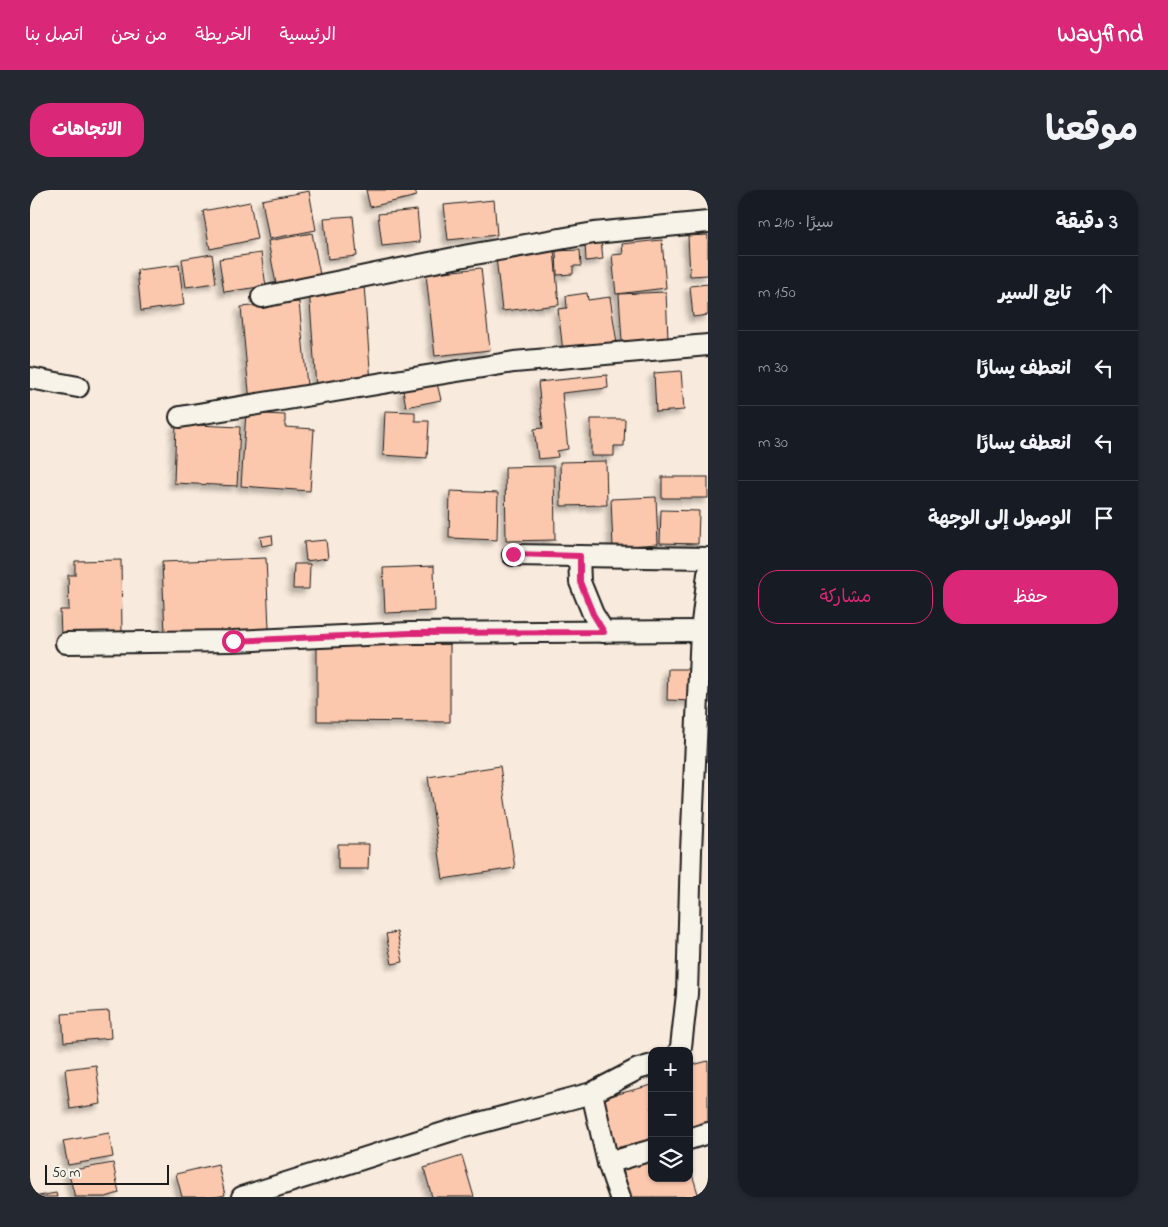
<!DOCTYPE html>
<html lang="ar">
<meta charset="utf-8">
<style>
body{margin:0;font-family:"Indie Flower","Playpen Sans Arabic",sans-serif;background:#242831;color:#f1f3f6;direction:rtl}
.controls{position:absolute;right:15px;bottom:15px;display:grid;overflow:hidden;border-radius:10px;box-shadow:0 1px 4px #0004}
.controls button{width:45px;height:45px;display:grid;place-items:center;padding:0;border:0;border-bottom:1px solid #363941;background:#171b24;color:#f1f3f6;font:25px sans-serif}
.scale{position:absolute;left:15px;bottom:12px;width:124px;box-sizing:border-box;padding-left:5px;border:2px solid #1c1c1c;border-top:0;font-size:14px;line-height:18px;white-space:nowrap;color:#1c1c1c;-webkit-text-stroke:4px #f7f3e8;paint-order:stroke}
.stop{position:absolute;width:15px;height:15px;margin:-11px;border:4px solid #db2777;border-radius:50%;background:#fff}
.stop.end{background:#db2777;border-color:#fff;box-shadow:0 1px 5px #0008}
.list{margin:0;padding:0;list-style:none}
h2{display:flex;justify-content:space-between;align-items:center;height:65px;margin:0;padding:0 20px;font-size:21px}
h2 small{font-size:16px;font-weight:400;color:#9ea1a6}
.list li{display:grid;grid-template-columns:32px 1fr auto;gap:15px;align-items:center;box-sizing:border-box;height:75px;padding:0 20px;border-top:1px solid #363941}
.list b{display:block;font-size:19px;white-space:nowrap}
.list em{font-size:16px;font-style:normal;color:#9ea1a6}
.actions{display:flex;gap:10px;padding:15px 20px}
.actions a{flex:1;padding:11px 0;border:1px solid #db2777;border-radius:20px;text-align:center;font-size:18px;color:#db2777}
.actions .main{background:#db2777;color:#fff}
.icon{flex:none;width:28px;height:28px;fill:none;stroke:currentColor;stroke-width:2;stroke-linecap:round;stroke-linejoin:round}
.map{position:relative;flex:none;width:678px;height:1007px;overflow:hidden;direction:ltr;border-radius:20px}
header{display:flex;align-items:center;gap:30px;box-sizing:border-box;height:70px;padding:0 25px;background:#db2777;color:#fff}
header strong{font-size:24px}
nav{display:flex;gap:28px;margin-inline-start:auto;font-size:18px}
.intro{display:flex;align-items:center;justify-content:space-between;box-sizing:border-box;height:120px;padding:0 30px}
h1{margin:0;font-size:35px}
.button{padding:12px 22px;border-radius:20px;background:#db2777;color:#fff;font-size:18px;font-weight:700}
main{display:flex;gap:30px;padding:0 30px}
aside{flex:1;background:#171b24;border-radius:20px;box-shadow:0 1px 4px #0004}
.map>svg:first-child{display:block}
.building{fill:#fcc8ad;stroke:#1c1c1c;filter:url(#shadow)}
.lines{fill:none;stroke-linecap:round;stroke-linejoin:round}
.street-casing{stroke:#1c1c1c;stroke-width:24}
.street{stroke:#f7f3e8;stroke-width:20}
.route{stroke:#db2777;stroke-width:6}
</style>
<header>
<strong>Wayfind</strong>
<nav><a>الرئيسية</a><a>الخريطة</a><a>من نحن</a><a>اتصل بنا</a></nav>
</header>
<div class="intro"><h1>موقعنا</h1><a class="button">الاتجاهات</a></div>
<main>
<aside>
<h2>3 دقيقة<small>سيرًا · 210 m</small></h2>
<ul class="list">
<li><svg class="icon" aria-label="ahead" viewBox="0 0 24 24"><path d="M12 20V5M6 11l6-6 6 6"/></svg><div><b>تابع السير</b></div><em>150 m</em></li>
<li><svg class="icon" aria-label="left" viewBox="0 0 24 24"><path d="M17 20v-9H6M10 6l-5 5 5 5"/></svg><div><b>انعطف يسارًا</b></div><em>30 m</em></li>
<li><svg class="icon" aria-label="left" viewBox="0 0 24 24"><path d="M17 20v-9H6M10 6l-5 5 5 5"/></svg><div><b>انعطف يسارًا</b></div><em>30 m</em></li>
<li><svg class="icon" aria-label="arrive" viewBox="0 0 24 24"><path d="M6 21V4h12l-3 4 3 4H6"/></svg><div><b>الوصول إلى الوجهة</b></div></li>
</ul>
<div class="actions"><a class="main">حفظ</a><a>مشاركة</a></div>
</aside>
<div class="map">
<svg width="678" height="1007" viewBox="0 0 678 1007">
<defs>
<filter id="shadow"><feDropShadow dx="-4.5" dy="4.5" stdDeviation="2.5" flood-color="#0004"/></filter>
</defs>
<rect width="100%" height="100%" fill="#f8eadc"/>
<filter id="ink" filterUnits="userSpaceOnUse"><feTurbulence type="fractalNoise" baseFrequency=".02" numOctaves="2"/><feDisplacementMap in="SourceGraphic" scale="10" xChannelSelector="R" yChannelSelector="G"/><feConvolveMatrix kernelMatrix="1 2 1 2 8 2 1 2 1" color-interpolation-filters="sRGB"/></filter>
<g filter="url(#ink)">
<g class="building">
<polygon points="336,0 385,0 387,6 340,17"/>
<polygon points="279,1 286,40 239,49 232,10"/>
<polygon points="464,10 467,45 418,50 414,15"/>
<polygon points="220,12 227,49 180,59 173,21"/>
<polygon points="387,20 390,52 352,56 348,24"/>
<polygon points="323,26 327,66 298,69 294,28"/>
<polygon points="282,43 290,85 246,94 238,51"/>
<polygon points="678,45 678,85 660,86 658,46"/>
<polygon points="571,50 573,69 556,71 555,52"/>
<polygon points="632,50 636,98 586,104 582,65 593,64 592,54"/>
<polygon points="524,60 529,115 472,121 466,67"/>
<polygon points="550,60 551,76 543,76 543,84 527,85 526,61"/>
<polygon points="231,63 236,96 194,102 189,69"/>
<polygon points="182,64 186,93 156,97 152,69"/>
<polygon points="149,75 154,115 111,121 107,80"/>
<polygon points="451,78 460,160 405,166 396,84"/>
<polygon points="678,94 678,125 663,127 660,96"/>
<polygon points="334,95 341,193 286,197 279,98"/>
<polygon points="636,102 638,149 592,151 589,104"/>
<polygon points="557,103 558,110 580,107 587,154 533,161 528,119 537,118 536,106"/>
<polygon points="269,112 278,206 220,212 211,117"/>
<polygon points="651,181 654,220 626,222 624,183"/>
<polygon points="577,185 578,198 532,203 538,259 527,261 528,267 508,269 504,239 513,238 508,192"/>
<polygon points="407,193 411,210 376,217 373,200"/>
<polygon points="355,221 385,222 385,231 399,231 397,268 353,265"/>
<polygon points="216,223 255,225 255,237 284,239 280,301 211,296"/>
<polygon points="561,229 595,229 594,256 584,256 584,266 561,266"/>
<polygon points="146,234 210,237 207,296 144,293"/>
<polygon points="576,271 577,315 531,316 530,272"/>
<polygon points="524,276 525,350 476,351 475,277"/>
<rect x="632" y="287" width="46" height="21"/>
<polygon points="420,301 468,303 467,350 419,348"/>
<polygon points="626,307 628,354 583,357 581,309"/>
<polygon points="631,320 669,321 668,354 630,353"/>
<polygon points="242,345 243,354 232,356 230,347"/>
<polygon points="296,350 298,368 276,371 274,352"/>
<polygon points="236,368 239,439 135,443 132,372"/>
<polygon points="91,370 92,444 31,445 30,420 39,420 38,385 45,385 45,371"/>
<polygon points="264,374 280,374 279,399 263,399"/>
<polygon points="404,376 405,421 355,423 353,378"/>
<polygon points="287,454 420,454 420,532 287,531"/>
<polygon points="638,479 665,479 664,511 637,510"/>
<polygon points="470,576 485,678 413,689 398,587"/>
<polygon points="308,654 339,654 338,679 308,679"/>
<polygon points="367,742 373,772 362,774 356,744"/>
<polygon points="79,821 81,848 34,852 32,824"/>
<polygon points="678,871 678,932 659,937 659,876"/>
<polygon points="66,875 71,914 40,919 35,879"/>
<polygon points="622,895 622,949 586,958 573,908"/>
<polygon points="79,943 83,967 38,975 33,951"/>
<polygon points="432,966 444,1007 402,1007 394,978"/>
<polygon points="622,971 622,988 659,988 659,974 669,1007 601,1007 593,980"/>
<polygon points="83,973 89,1003 76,1007 45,1007 38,981"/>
<polygon points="188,974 195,1005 186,1007 152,1007 146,984"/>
<polygon points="26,1003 27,1007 3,1007"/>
</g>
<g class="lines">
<defs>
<g id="street">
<polyline points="232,107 439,65 564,43 678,32"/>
<polyline points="0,188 48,197"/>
<polyline points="150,227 365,191 484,172 678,155"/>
<polyline points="483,365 678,368"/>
<polyline points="549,366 550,392 563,424 574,442"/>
<polyline points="36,453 203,451 380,443 671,441"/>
<polyline points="649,861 651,857 657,804 661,661 671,441 678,384"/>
<polyline points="562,903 578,973 590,1007"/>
<polyline points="659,949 678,943"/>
<polyline points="578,973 622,960"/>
<polyline points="212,1007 423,940 562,903 608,879 622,875"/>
</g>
</defs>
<use href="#street" class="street-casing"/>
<use href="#street" class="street"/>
</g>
</g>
<g class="lines" filter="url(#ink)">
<polyline class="route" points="203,451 380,443 574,442 563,424 550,392 550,366 483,364"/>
</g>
</svg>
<div class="controls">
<button>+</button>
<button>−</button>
<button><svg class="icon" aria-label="layers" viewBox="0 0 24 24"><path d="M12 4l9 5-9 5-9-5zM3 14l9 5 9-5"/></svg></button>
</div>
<div class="scale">50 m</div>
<div class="stop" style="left:203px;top:451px"></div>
<div class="stop end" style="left:483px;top:364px"></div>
</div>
</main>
